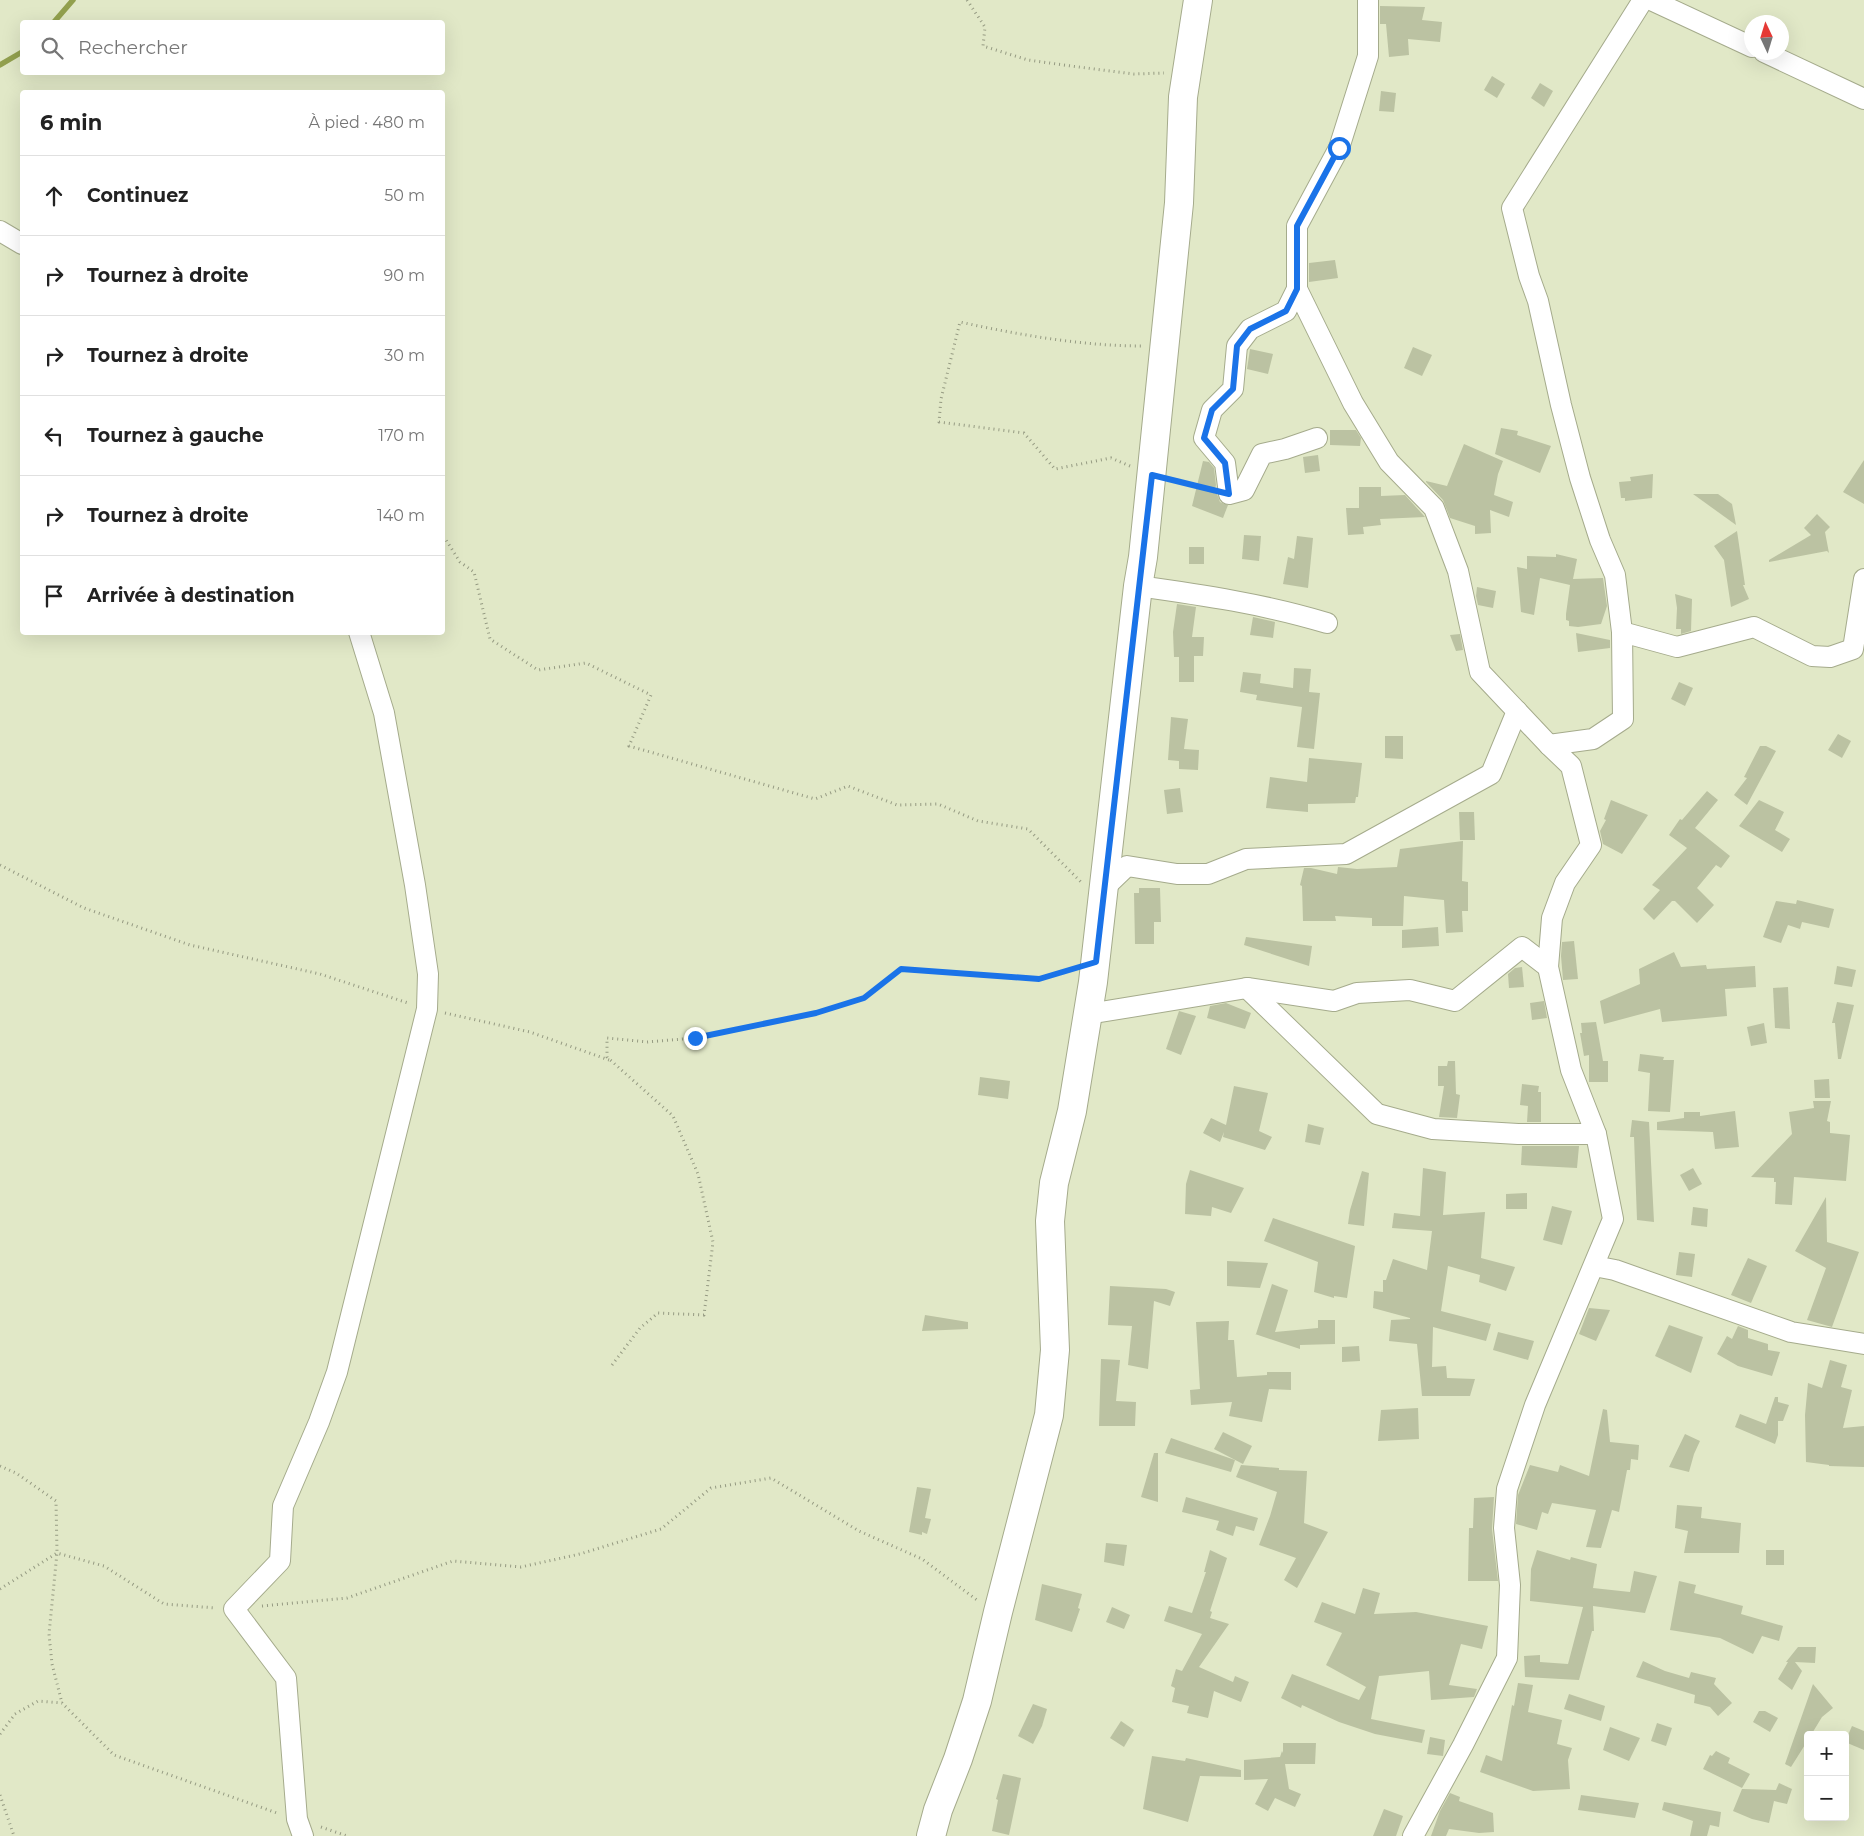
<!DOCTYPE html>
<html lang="fr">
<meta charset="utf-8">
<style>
body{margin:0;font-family:Montserrat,sans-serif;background:#f2f2f2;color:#222}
.controls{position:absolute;right:15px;bottom:15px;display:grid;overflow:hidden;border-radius:5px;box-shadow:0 5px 20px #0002}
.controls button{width:45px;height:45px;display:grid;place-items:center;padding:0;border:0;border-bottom:1px solid #e0e0e0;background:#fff;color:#222;font:25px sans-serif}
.compass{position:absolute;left:1744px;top:15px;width:45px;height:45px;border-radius:50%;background:#fff;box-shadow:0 5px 20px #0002;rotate:356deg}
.stop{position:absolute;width:15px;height:15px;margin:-11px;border:4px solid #1a73e8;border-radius:50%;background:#fff}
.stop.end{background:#1a73e8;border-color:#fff;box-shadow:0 1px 5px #0008}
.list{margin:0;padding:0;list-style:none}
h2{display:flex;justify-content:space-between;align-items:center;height:65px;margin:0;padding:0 20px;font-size:21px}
h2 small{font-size:16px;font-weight:400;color:#767676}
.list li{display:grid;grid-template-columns:32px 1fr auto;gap:15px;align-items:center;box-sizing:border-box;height:80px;padding:0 20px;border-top:1px solid #e0e0e0}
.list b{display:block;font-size:19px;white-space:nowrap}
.list em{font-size:16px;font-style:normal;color:#767676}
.icon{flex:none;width:28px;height:28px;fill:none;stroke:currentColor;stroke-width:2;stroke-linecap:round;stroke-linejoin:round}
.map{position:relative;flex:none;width:1864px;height:1836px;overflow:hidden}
.search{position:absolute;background:#fff;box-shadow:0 5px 20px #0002;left:20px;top:20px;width:425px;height:55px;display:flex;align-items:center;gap:12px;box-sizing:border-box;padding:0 18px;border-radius:5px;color:#767676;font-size:19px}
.panel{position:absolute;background:#fff;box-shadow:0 5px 20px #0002;left:20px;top:90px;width:425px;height:545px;border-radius:5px}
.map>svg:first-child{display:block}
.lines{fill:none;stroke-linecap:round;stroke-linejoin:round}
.stream{stroke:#92a04e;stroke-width:5.5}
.building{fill:#bbc2a2}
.street-casing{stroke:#a5ab8c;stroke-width:22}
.secondary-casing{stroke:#a5ab8c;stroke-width:30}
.path{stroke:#959a82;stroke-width:3;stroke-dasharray:1 4;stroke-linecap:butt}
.street{stroke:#fff;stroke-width:20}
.secondary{stroke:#fff;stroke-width:28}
.route{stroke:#1a73e8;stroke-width:6}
</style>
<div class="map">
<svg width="1864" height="1836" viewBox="0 0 1864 1836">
<rect width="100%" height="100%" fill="#e1e8c7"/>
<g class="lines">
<g class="stream">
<polyline points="54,22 73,0"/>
<polyline points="0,65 22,52"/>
</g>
</g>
<g class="building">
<polygon points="1380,6 1425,7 1422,20 1442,22 1440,42 1408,39 1409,55 1389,57 1386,24 1380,24"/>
<polygon points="1492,76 1505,84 1497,98 1484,90"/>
<polygon points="1540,83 1553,91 1544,107 1531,98"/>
<polygon points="1381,91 1396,93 1394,112 1379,111"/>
<polygon points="1335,260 1338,278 1309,282 1309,263"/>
<polygon points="1413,347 1432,355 1422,376 1404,368"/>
<polygon points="1250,349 1273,354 1268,374 1247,369"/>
<polygon points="1501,428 1518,431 1517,435 1551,446 1540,473 1495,454"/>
<polygon points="1330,430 1356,430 1361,438 1360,446 1330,445"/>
<polygon points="1464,444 1503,461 1498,474 1494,495 1513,502 1509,517 1490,510 1491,533 1475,534 1475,526 1450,518 1443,500 1426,482 1426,481 1447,486"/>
<polygon points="1318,455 1320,471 1305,473 1303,457"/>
<polygon points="1864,460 1864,504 1843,492"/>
<polygon points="1203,461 1209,462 1214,468 1216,485 1214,493 1217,494 1220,502 1228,505 1223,518 1192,506"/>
<polygon points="1653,474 1652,498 1625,501 1625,498 1621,498 1619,482 1631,481 1630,477"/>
<polygon points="1359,487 1381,487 1381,496 1405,495 1425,517 1380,519 1381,525 1363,527 1364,534 1348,535 1346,508 1359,508"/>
<polygon points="1693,494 1718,494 1732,504 1736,525"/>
<polygon points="1817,514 1830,527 1825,532 1829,553 1827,551 1769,562 1769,560 1811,535 1804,528"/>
<polygon points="1737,531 1745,585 1743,585 1749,599 1731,607 1724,560 1714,546"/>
<polygon points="1244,535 1261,536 1259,561 1242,559"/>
<polygon points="1297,536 1313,538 1308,588 1283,584 1288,557 1294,559"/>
<rect x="1189" y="547" width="15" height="17"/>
<polygon points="1556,554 1577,559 1573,579 1603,578 1607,606 1601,624 1578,627 1569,626 1569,621 1566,620 1566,614 1570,585 1540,578 1534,615 1521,612 1517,567 1527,569 1527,556 1556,557"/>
<polygon points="1477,587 1496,591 1493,608 1478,605 1476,596"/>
<polygon points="1675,594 1692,599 1691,631 1681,634 1681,629 1676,629 1677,608"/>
<polygon points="1177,604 1196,607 1192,637 1204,637 1203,656 1194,656 1194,682 1179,682 1179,657 1174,657 1173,632"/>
<polygon points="1253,617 1275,622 1273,638 1250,635"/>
<polygon points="1576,633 1610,640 1610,648 1578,652"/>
<polygon points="1460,634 1463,650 1456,651 1450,635"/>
<polygon points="1294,668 1311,669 1309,692 1320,693 1314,749 1297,747 1302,707 1256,700 1257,695 1240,692 1243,672 1261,674 1260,683 1293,688"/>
<polygon points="1679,682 1693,688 1685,706 1671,699"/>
<polygon points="1171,717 1188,719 1184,749 1199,750 1198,770 1179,769 1179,761 1168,760"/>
<polygon points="1838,734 1851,741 1842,758 1828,750"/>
<polygon points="1385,736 1403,736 1403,759 1385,758"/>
<polygon points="1760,746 1766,746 1776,751 1747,805 1734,795 1747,778 1744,777"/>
<polygon points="1309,758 1362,763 1358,797 1356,797 1355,803 1308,804 1308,812 1266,808 1270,777 1307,782"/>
<polygon points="1180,788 1183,812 1167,814 1164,790"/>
<polygon points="1707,791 1718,800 1695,828 1730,856 1721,868 1716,865 1697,888 1714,905 1697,923 1675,901 1672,901 1654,920 1643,909 1660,890 1652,885 1687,848 1669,835 1680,819 1682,820"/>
<polygon points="1611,800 1648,815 1622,854 1603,844 1600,831 1606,820 1604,819"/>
<polygon points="1759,800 1784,812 1775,830 1790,839 1782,852 1739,826"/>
<polygon points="1459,812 1474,812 1475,840 1460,840"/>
<polygon points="1463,841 1462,881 1468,882 1468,911 1462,911 1463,932 1446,933 1444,900 1404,896 1403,926 1372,926 1372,918 1335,916 1336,921 1303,921 1302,886 1300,885 1304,868 1311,868 1337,874 1338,867 1357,869 1397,867 1400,849"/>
<polygon points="1139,888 1160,888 1161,922 1154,922 1154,944 1135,944 1134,893 1139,893"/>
<polygon points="1797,900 1834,909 1829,928 1802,922 1800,929 1788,925 1781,943 1763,937 1776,901 1796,904"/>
<polygon points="1438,927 1439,946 1402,948 1402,930"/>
<polygon points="1246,937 1312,946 1309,966 1244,945"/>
<polygon points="1574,941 1578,979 1563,980 1561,956 1562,942"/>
<polygon points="1674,952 1681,967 1706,965 1707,969 1755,966 1756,987 1725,989 1727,1016 1662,1022 1660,1009 1604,1024 1600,1001 1640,984 1639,969"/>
<polygon points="1837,966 1856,970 1852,987 1834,984"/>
<polygon points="1522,967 1524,987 1509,988 1508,974 1515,968"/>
<polygon points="1788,987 1790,1029 1775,1028 1773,988"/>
<polygon points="1544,1001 1547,1018 1532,1020 1530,1003"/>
<polygon points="1837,1002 1854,1005 1841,1059 1838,1059 1835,1023 1832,1023"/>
<polygon points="1226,1003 1251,1013 1245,1029 1207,1018 1210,1006"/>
<polygon points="1179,1011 1196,1016 1181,1055 1166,1049"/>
<polygon points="1596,1022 1603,1061 1608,1061 1608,1082 1589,1082 1589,1055 1584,1056 1580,1033 1582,1033 1581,1023"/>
<polygon points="1764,1023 1767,1043 1751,1046 1747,1027"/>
<polygon points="1640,1054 1664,1057 1663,1060 1674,1060 1670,1112 1648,1111 1650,1073 1638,1071"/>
<polygon points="1448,1061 1455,1061 1456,1094 1460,1095 1457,1118 1439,1117 1444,1086 1438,1086 1438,1066 1447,1066"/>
<polygon points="980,1077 1010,1081 1008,1099 978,1095"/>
<polygon points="1829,1079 1830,1098 1815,1098 1814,1080"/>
<polygon points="1522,1084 1539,1086 1538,1092 1541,1092 1541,1122 1527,1122 1528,1106 1520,1105"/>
<polygon points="1234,1086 1268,1093 1259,1131 1272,1137 1265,1150 1223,1137 1224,1132 1220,1142 1203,1133 1211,1118 1226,1125"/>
<polygon points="1813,1101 1831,1101 1827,1121 1830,1122 1830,1133 1850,1135 1846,1181 1794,1177 1792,1205 1775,1204 1776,1182 1774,1182 1774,1178 1751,1177 1792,1134 1789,1112 1814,1108"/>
<polygon points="1735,1111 1739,1147 1715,1149 1713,1132 1657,1130 1657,1122 1684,1118 1684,1112 1700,1112 1700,1116"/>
<polygon points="1632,1120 1649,1122 1654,1222 1637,1220 1634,1137 1630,1137"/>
<polygon points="1308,1124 1324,1128 1320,1145 1305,1142"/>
<polygon points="1522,1146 1579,1146 1577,1168 1521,1165"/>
<polygon points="1423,1168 1446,1172 1443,1215 1485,1212 1481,1258 1515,1267 1506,1291 1479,1282 1480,1275 1448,1266 1441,1311 1491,1324 1486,1341 1433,1327 1432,1367 1446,1366 1447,1378 1475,1379 1470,1396 1422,1396 1417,1344 1389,1341 1391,1320 1410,1319 1410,1318 1373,1308 1374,1291 1383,1292 1383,1280 1386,1280 1393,1259 1427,1270 1432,1231 1392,1228 1394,1213 1420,1216"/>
<polygon points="1693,1168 1702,1184 1689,1191 1680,1175"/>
<polygon points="1190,1170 1244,1188 1231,1213 1212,1207 1211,1216 1185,1214 1186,1184"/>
<polygon points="1362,1171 1369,1173 1364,1226 1348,1224 1350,1210"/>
<polygon points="1527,1193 1527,1209 1506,1209 1506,1194"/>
<polygon points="1826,1197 1827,1242 1859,1252 1832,1327 1807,1320 1826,1268 1795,1251"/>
<polygon points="1552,1206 1572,1211 1562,1245 1543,1240"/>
<polygon points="1693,1207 1708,1209 1707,1227 1691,1225"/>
<polygon points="1273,1218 1355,1246 1347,1298 1334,1296 1334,1298 1314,1292 1318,1262 1264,1241"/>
<polygon points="1679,1252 1695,1254 1692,1277 1676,1275"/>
<polygon points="1748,1258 1767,1266 1751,1303 1731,1295"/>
<polygon points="1227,1261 1268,1263 1260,1288 1227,1286"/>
<polygon points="1272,1284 1288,1290 1275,1332 1318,1328 1318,1320 1335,1320 1335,1344 1300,1345 1300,1349 1255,1334 1256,1334"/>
<polygon points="1110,1286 1166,1289 1175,1292 1170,1306 1154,1301 1148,1369 1128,1365 1132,1326 1108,1325"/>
<polygon points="1589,1308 1610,1310 1596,1341 1579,1334"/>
<polygon points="925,1315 968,1322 968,1329 922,1331"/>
<polygon points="1229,1321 1228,1340 1234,1340 1237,1377 1267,1375 1267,1372 1291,1372 1291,1390 1269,1389 1262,1422 1229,1416 1232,1402 1191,1405 1190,1390 1200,1389 1196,1322"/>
<polygon points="1669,1325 1703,1337 1691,1373 1655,1356"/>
<polygon points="1738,1326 1748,1330 1748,1338 1768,1344 1768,1350 1780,1352 1772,1376 1738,1366 1717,1354 1727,1336 1732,1339"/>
<polygon points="1498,1332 1534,1341 1528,1360 1493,1350"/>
<polygon points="1359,1346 1360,1361 1342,1362 1342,1347"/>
<polygon points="1101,1359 1120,1360 1116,1401 1136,1402 1135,1426 1099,1426"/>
<polygon points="1830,1360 1847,1365 1841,1387 1852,1390 1843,1428 1864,1426 1864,1467 1829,1466 1829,1465 1806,1462 1805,1415 1808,1383 1822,1388"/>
<polygon points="1775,1397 1778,1397 1778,1402 1789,1405 1783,1421 1778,1421 1778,1435 1775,1444 1735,1427 1740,1414 1766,1424"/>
<polygon points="1418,1408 1419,1439 1378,1441 1381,1410"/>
<polygon points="1603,1409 1607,1410 1610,1442 1639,1445 1638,1460 1631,1459 1630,1470 1627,1470 1619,1512 1612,1510 1601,1548 1586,1547 1596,1510 1552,1503 1548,1514 1542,1512 1537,1530 1516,1524 1518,1495 1530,1465 1558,1472 1560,1465 1589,1476"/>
<polygon points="1223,1432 1252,1446 1243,1464 1214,1449"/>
<polygon points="1685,1434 1700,1441 1694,1454 1689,1472 1669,1467"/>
<polygon points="1171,1438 1235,1460 1231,1472 1165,1453"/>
<polygon points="1154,1453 1158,1453 1158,1502 1141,1497"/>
<polygon points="1241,1465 1279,1468 1279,1470 1307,1471 1304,1523 1328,1532 1297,1588 1284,1580 1296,1558 1259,1545 1270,1516 1277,1492 1236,1477"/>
<polygon points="917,1487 931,1489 925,1518 931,1519 927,1534 922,1532 922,1535 909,1532"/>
<polygon points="1186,1497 1258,1518 1254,1531 1236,1526 1233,1536 1216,1530 1219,1521 1182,1512"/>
<polygon points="1494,1497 1492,1529 1498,1581 1468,1581 1469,1528 1473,1528 1474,1498"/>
<polygon points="1677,1505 1702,1507 1701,1518 1741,1523 1739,1553 1684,1553 1688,1531 1675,1528"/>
<polygon points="1106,1543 1127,1545 1124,1566 1104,1562"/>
<polygon points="1210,1550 1227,1558 1210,1611 1212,1612 1210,1618 1229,1624 1199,1667 1233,1682 1235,1676 1249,1682 1241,1702 1214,1691 1208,1718 1187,1713 1189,1706 1172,1702 1175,1688 1171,1686 1176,1669 1182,1671 1202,1634 1164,1621 1169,1606 1192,1613 1206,1572 1204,1572"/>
<polygon points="1537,1550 1570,1560 1571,1557 1597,1564 1593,1588 1630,1592 1634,1571 1657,1576 1645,1613 1593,1606 1594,1631 1592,1631 1579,1680 1525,1677 1524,1656 1540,1655 1540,1662 1568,1664 1583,1607 1530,1601 1531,1569"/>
<rect x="1766" y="1550" width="18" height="15"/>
<polygon points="1679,1581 1696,1585 1694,1593 1743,1606 1741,1614 1783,1626 1779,1641 1762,1636 1753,1654 1720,1638 1670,1630"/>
<polygon points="1042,1584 1082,1594 1078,1608 1080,1609 1072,1632 1035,1620"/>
<polygon points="1363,1588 1380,1593 1374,1614 1416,1612 1488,1626 1482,1649 1461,1644 1449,1685 1477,1689 1474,1697 1431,1700 1429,1671 1379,1676 1371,1719 1425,1730 1422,1743 1375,1734 1339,1722 1302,1705 1301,1708 1281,1698 1292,1674 1359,1700 1366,1687 1326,1665 1342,1633 1314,1622 1322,1602 1355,1614"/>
<polygon points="1112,1607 1130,1615 1124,1629 1106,1622"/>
<polygon points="1798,1647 1816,1647 1815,1663 1795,1662 1802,1671 1792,1690 1778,1679 1788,1662 1786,1662"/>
<polygon points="1643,1661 1665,1671 1689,1678 1691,1672 1716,1678 1714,1684 1732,1703 1718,1716 1710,1707 1694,1703 1695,1695 1636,1677"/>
<polygon points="1518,1683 1533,1685 1528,1712 1562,1720 1557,1744 1572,1748 1568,1760 1570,1789 1533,1791 1480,1772 1486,1755 1502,1761 1512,1705 1514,1706"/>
<polygon points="1813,1684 1833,1708 1822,1717 1811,1735 1808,1735 1808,1740 1791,1767 1785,1764"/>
<polygon points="1569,1694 1605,1706 1601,1721 1564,1709"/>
<polygon points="1033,1704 1047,1709 1042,1726 1033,1744 1018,1736"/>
<polygon points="1759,1711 1765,1711 1778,1718 1770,1732 1753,1722"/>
<polygon points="1121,1721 1134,1730 1124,1747 1110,1738"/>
<polygon points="1657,1723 1672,1728 1666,1746 1651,1741"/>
<polygon points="1852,1726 1864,1731 1864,1750 1845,1742"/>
<polygon points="1610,1727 1640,1738 1629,1761 1603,1750"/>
<polygon points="1430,1737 1445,1740 1443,1756 1427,1754"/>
<polygon points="1283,1743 1316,1743 1315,1764 1285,1764 1289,1789 1301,1794 1295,1807 1275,1798 1268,1811 1255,1804 1268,1779 1244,1780 1244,1760 1280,1757 1282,1751 1283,1753"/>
<polygon points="1716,1751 1730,1758 1728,1763 1750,1774 1742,1788 1703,1769 1710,1755 1712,1756"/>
<polygon points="1152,1756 1185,1761 1186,1758 1241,1770 1241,1777 1200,1776 1188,1822 1143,1809"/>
<polygon points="1003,1774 1021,1778 1009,1835 992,1831 998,1800 996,1799"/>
<polygon points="1779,1783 1792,1789 1787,1804 1774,1801 1769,1823 1752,1819 1733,1811 1742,1789 1776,1790"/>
<polygon points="1450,1793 1460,1797 1459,1801 1493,1813 1494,1832 1479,1833 1449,1829 1446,1836 1431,1836 1440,1811"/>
<polygon points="1581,1795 1639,1803 1635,1818 1578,1810"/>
<polygon points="1664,1802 1721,1812 1719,1827 1710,1825 1707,1836 1690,1836 1693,1821 1662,1810"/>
<polygon points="1384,1809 1403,1816 1396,1836 1373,1836"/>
</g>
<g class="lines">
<defs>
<g id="street">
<polyline points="1368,0 1368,56 1339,148 1297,226 1297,289 1353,403 1389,462 1434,508 1458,571 1480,672 1549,745 1571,766 1591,845 1565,883 1552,918 1548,967 1571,1070 1596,1134 1613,1219 1535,1405 1507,1489 1504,1528 1510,1585 1507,1658 1463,1745 1413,1836"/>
<polyline points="1651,0 1752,47"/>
<polyline points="1764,52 1864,99"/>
<polyline points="0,231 22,244"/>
<polyline points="1297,289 1286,311 1250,329 1237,346 1233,389 1212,410 1204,438 1225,463 1229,494 1244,490 1262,454 1285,449 1317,438"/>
<path d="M1138,586C1203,595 1264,604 1327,623"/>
<polyline points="1622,632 1677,647 1754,627 1812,656 1830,657 1853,649 1864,579"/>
<polyline points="1549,745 1593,739 1623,719 1622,632 1615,575 1600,540 1580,478 1561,405 1538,301 1529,276 1512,208 1643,0"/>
<polyline points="1104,888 1127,866 1177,874 1208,874 1246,859 1346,854 1491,774 1517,711"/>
<polyline points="1247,988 1377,1114 1433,1129 1518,1134 1596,1134"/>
<polyline points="1088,1014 1247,988 1334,1001 1357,993 1410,990 1455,1001 1522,947 1548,967"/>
<polyline points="1594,1266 1615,1270 1791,1332 1864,1344"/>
<polyline points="303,1836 297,1819 286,1678 234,1609 280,1561 283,1506 319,1422 337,1372 427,1009 428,974 415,885 384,713 359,632"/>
</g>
<polyline id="secondary" points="931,1836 938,1810 958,1759 977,1701 998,1612 1049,1415 1055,1350 1050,1221 1054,1183 1072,1111 1093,982 1138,586 1143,557 1179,203 1183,97 1198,0"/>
</defs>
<use href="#street" class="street-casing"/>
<use href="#secondary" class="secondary-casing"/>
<g class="path">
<polyline points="967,0 985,27 983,46 1028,60 1071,66 1134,74 1164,73"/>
<path d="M1130,466L1111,458L1055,469L1024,433L939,422L941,399L960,322C1020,335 1082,346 1143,346"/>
<polyline points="1174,480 1209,489"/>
<polyline points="442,538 446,540 460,562 474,572 490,639 538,670 586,663 651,695 629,746 815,799 848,786 897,805 938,804 978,821 1028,829 1082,883"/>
<polyline points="0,865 84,908 190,945 320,974 408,1003"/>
<polyline points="445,1013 530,1032 609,1060"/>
<polyline points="612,1365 640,1328 658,1313 704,1315 713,1242 698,1174 673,1116 607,1057 607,1038 647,1042 695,1038 816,1013 864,998 901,969 1039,979 1072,969"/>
<polyline points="0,1466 16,1473 56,1501 57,1553 49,1634 52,1664 62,1703"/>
<polyline points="0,1589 57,1553 104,1566 164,1604 216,1608"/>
<polyline points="262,1606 347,1598 453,1561 521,1567 580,1554 661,1529 711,1488 771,1478 859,1531 922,1559 977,1600"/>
<polyline points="0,1734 15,1714 38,1701 62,1703 114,1755 277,1813"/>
<polyline points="0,1795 14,1836"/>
<polyline points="321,1827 347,1836"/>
</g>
<use href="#street" class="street"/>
<use href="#secondary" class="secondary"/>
</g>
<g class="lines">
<polyline class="route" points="695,1038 816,1013 864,998 901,969 1039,979 1096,962 1152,475 1229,494 1225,463 1204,438 1212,410 1233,389 1237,346 1250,329 1286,311 1297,289 1297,226 1339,148"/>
</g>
</svg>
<div class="controls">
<button>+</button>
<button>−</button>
</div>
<svg class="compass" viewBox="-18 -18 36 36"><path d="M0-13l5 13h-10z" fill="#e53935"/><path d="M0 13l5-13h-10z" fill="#767676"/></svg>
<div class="stop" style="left:1339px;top:148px"></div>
<div class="stop end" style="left:695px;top:1038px"></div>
<div class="search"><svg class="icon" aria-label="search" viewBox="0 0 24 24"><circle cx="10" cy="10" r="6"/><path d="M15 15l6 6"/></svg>Rechercher</div>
<section class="panel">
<h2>6 min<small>À pied · 480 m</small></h2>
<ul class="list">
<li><svg class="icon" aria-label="ahead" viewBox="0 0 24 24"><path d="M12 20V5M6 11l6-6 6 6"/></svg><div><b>Continuez</b></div><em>50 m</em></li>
<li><svg class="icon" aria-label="right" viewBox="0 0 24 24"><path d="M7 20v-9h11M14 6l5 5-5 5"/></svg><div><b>Tournez à droite</b></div><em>90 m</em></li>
<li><svg class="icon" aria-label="right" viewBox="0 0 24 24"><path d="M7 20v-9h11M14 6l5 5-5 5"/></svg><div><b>Tournez à droite</b></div><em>30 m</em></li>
<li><svg class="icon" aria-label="left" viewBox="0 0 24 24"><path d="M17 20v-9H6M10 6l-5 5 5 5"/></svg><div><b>Tournez à gauche</b></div><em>170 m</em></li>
<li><svg class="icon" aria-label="right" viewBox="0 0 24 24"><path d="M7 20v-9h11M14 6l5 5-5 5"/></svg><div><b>Tournez à droite</b></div><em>140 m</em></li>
<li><svg class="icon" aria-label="arrive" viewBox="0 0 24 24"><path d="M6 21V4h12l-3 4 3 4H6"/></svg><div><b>Arrivée à destination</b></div></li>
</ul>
</section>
</div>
